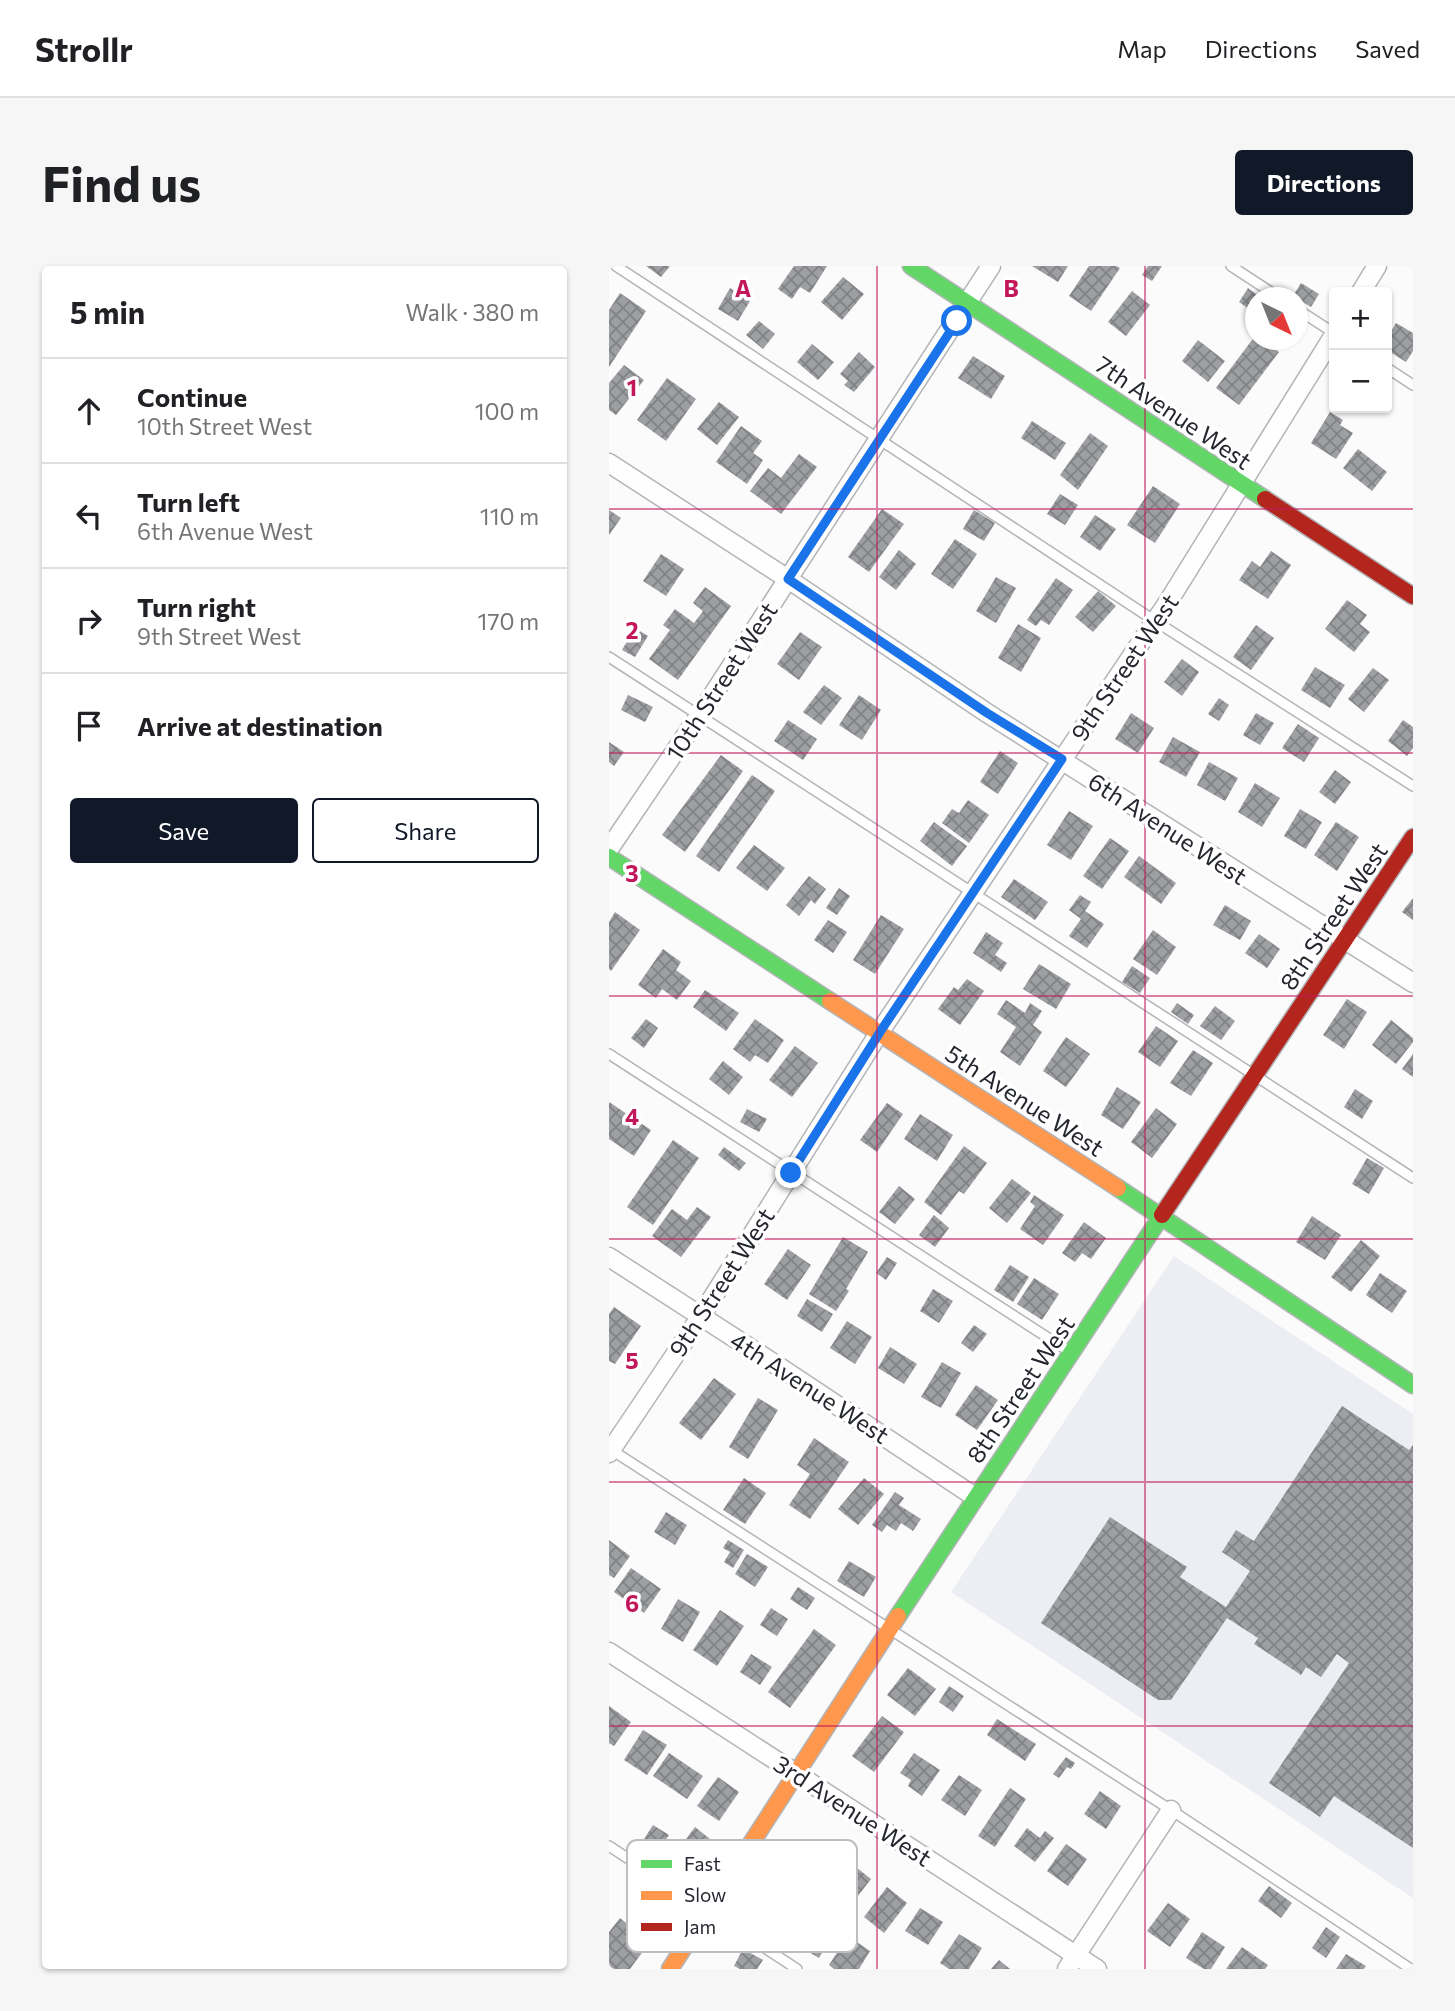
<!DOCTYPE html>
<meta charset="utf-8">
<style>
body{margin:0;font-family:Commissioner,sans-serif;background:#f6f6f6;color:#202124}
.controls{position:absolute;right:21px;top:21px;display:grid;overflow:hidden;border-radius:7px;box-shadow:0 2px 5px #0004}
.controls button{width:63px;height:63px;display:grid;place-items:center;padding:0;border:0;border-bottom:2px solid #e0e0e0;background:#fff;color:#202124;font:35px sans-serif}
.compass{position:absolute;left:636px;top:21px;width:63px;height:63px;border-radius:50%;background:#fff;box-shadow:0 2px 5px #0004;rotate:137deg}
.stop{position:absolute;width:21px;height:21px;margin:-16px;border:5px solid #1a73e8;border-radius:50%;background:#fff}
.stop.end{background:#1a73e8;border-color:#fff;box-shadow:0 2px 7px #0008}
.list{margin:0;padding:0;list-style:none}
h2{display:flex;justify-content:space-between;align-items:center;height:91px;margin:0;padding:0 28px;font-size:30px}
h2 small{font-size:23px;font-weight:400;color:#757577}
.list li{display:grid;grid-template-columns:46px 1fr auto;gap:21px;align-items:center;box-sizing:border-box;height:105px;padding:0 28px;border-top:2px solid #e0e0e0}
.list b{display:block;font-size:26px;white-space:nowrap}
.list p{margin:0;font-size:23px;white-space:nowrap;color:#757577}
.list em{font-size:23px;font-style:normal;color:#757577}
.actions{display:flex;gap:14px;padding:21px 28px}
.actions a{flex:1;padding:16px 0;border:2px solid #111827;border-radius:7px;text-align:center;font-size:24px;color:#111827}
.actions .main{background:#111827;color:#fff}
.icon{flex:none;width:38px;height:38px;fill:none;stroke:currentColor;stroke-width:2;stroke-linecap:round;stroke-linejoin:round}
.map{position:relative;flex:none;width:804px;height:1703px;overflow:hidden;border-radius:7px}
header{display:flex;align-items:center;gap:42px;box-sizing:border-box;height:98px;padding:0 35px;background:#fff;border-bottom:2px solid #e0e0e0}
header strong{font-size:33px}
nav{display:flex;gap:38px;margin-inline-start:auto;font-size:24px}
.intro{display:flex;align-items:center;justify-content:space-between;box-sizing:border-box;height:168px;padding:0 42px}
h1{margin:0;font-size:49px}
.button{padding:18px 32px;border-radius:7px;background:#111827;color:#fff;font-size:24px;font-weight:700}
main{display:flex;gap:42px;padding:0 42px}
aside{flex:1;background:#fff;border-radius:7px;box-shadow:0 2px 5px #0004}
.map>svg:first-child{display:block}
.built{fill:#eceef4}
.building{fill:url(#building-cross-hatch)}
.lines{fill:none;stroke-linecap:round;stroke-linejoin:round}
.lane-casing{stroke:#b3b4b7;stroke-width:12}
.street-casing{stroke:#b3b4b7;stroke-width:21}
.fast-casing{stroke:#b3b4b7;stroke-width:19}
.slow-casing{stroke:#b3b4b7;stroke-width:19}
.jam-casing{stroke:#b3b4b7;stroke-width:19}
.lane{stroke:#fefefe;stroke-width:9}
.street{stroke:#fefefe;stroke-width:18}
.fast{stroke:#63d668;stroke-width:16}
.slow{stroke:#ff974d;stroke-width:16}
.jam{stroke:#b3261e;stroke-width:16}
.route{stroke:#1a73e8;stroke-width:9}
.grid{fill:none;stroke:#c2185b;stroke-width:2;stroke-opacity:0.55}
.labels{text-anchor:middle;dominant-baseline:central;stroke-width:7;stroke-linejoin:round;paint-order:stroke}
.street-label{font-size:24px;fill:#25272f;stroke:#fff}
.key{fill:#fff;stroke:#bebec1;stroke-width:2}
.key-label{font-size:19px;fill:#25272f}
.grid-label{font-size:23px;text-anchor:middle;font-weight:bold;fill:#c2185b;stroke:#fff;stroke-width:7;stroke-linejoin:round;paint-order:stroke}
</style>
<header>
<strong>Strollr</strong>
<nav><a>Map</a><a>Directions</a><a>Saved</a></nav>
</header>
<div class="intro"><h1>Find us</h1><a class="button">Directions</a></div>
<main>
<aside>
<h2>5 min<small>Walk · 380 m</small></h2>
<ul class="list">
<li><svg class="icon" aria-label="ahead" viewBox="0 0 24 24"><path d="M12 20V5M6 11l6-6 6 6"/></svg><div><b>Continue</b><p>10th Street West</p></div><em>100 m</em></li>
<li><svg class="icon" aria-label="left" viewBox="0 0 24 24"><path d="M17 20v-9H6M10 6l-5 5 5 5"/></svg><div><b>Turn left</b><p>6th Avenue West</p></div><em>110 m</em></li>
<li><svg class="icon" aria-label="right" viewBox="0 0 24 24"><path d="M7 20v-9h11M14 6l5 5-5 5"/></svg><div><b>Turn right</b><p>9th Street West</p></div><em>170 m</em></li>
<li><svg class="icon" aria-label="arrive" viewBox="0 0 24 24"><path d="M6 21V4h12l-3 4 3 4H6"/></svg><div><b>Arrive at destination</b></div></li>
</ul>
<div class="actions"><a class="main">Save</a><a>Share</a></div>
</aside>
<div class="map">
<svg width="804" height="1703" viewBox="0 0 804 1703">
<defs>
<pattern id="building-cross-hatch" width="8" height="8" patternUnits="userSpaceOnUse" patternTransform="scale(1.75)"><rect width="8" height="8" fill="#9e9fa2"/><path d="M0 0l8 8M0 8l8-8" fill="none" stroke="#818284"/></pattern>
</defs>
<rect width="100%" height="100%" fill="#fbfbfb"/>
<polygon class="built" points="565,990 804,1148 804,1632 342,1326"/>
<g class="building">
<polygon points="37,0 61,0 52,11"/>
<polygon points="185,0 218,0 201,27 191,21 183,33 169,23"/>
<polygon points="423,0 459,0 449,16"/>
<polygon points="480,0 507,0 511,2 482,45 460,30"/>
<polygon points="539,0 553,0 543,15 533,9"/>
<polygon points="234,11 255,28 233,54 212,36"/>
<polygon points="692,17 710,28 702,41 684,30"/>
<polygon points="121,22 141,35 129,55 109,43"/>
<polygon points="639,22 652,32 646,32 646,47 630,36"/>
<polygon points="523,25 541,39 517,70 499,56"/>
<polygon points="11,27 37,45 0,101 0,44"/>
<polygon points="150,55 166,68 154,83 137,69"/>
<polygon points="787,57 804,67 804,85 797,96 778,84 778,72"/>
<polygon points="646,70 646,74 653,74 670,86 630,139 607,122"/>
<polygon points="589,74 616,95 599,116 573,95"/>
<polygon points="203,78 225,96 209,114 188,96"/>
<polygon points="250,86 266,101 245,126 235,119 239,115 231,108"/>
<polygon points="364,90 396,110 382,133 349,112"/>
<polygon points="15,99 35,114 7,149 0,144 0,117"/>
<polygon points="58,112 87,133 57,175 28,154"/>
<polygon points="110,136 130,151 108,179 88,163"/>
<polygon points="721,146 734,154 731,159 744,167 727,193 702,177"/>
<polygon points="423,155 457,177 446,194 412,172"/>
<polygon points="132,160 153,175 144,187 154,194 138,218 107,196"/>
<polygon points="481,167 499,180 469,224 451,209"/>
<polygon points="749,183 778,206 763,225 734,202"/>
<polygon points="190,188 208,201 172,248 141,225 159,202 172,212"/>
<polygon points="544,220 571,238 546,277 518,259"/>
<polygon points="451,228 469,239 456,259 438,248"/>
<polygon points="273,243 295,258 260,306 239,291"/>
<polygon points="0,244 12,252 0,269"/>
<polygon points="365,244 386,257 375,275 354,263"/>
<polygon points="486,249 507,263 491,285 471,271"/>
<polygon points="346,273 368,288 344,323 322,308"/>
<polygon points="290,284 307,298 287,324 270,311"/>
<polygon points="662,285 682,299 659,333 630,314 643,295 651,301"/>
<polygon points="52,288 75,303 57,330 34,315"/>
<polygon points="387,311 407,322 387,357 367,345"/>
<polygon points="447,312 464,324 440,359 432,354 427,360 418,354"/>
<polygon points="96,321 122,340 69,414 40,393 61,364 54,359 66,343 85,357 94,345 84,337"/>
<polygon points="489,325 507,340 484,366 466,351"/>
<polygon points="738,334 758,349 751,358 761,366 745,386 716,363"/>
<polygon points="409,358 432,372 412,406 389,392"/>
<polygon points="647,359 665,372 642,404 624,391"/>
<polygon points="26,362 39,370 26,391 13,384"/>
<polygon points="191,366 213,381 190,414 168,398"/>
<polygon points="573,393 590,406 573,430 555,416"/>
<polygon points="706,401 736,419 721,442 692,424"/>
<polygon points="764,402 780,414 755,446 739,433"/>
<polygon points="215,419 233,432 212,459 194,446"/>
<polygon points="19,429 44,441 36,456 12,444"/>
<polygon points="250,429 272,444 253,474 230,459"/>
<polygon points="610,432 620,439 610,455 599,448"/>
<polygon points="522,447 545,462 529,487 506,473"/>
<polygon points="647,447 665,457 651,479 634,469"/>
<polygon points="179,454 208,473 194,494 165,475"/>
<polygon points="794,454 804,461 804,482 798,490 779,475"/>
<polygon points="689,458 710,472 695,496 673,482"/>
<polygon points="564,471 591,486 577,511 550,496"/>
<polygon points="0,476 15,486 5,500 0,496"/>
<polygon points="391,485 409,497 389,528 371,516"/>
<polygon points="112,489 134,505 76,586 53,569"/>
<polygon points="600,496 629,512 616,535 588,519"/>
<polygon points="726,504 742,516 726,538 710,526"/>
<polygon points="143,509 166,525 110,606 87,590"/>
<polygon points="646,517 671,532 653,561 629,546"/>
<polygon points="359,534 380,549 360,577 333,557 343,543 350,547"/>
<polygon points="691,543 713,556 697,583 675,570"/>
<polygon points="460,545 484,560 462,594 438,579"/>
<polygon points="325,556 358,580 343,600 311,575"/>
<polygon points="727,556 750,571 728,605 705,589"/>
<polygon points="501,572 520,585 493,623 474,610"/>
<polygon points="145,579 176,602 158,625 127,602"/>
<polygon points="530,590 567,617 552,638 515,611"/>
<polygon points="200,610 217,623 206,638 202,634 190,650 177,639"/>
<polygon points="405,613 439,636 426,654 392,631"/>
<polygon points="230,622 241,630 228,649 217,642"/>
<polygon points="471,629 482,636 476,645 495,658 478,682 460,670 472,653 460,644"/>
<polygon points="804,632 804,654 793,646"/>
<polygon points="616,639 642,655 631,674 604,659"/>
<polygon points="6,646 31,664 2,705 0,703 0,656"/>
<polygon points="272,649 295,663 266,708 244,694"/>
<polygon points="219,654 238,666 224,687 205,674"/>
<polygon points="544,664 567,681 548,709 524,693"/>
<polygon points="377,666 394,677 386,689 398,697 392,706 364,687"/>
<polygon points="650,668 671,683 658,702 636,687"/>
<polygon points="54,683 72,696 67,704 82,715 68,734 53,723 47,732 29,719"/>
<polygon points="430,698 462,718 447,743 414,723"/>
<polygon points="523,700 541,712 531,727 513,716"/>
<polygon points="358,713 375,725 351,759 329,743 345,721 349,724"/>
<polygon points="96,724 130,747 117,765 84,741"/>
<polygon points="738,733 758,746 735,783 714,769"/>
<polygon points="397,734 416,747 421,737 433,745 424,759 433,766 411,800 391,786 407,761 388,748"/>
<polygon points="568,737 585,749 579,758 562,746"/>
<polygon points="606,740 626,755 612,774 591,760"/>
<polygon points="37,753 49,762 35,782 22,772"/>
<polygon points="146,753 175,774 159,797 146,789 141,796 124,783"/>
<polygon points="782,754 804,772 804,776 787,798 763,779"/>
<polygon points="547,760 569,775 551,801 529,786"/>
<polygon points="457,771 481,788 457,821 434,805"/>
<polygon points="186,780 209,797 183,831 160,814"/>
<polygon points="584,784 604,797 582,830 561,817"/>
<polygon points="804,788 804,811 793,803"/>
<polygon points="114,795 134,811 120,829 100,813"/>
<polygon points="508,821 532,836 514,863 492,849"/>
<polygon points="746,823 764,835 753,853 735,841"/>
<polygon points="0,836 42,864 25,890 0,873"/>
<polygon points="278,837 294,848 268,886 251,874"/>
<polygon points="547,842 568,858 543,892 522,876"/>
<polygon points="138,843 158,853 150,866 131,856"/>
<polygon points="311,848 344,869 328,895 295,873"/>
<polygon points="64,874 90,892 44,959 18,941"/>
<polygon points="355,880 378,897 355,928 350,925 332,949 315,936"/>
<polygon points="115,881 137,897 130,905 109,889"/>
<polygon points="758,892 775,902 760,928 743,918"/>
<polygon points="403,913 422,927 398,957 380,942"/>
<polygon points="290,920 306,933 286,958 270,946"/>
<polygon points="425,929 455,949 434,979 411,963 426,940 421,936"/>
<polygon points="88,941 102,951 72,991 43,970 63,943 78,954"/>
<polygon points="325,949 340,962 326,981 310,969"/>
<polygon points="703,950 732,969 716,994 687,976"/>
<polygon points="475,956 497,972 482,993 473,987 466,996 453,987"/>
<polygon points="234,971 259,986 237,1023 240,1025 227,1045 200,1028"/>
<polygon points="752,974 771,990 742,1026 722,1011"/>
<polygon points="179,983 202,999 178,1034 155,1018"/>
<polygon points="278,991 288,997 277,1014 267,1007"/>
<polygon points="401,999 420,1011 404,1036 385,1024"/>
<polygon points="771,1007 798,1025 783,1047 757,1029"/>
<polygon points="425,1012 450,1028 433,1054 408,1038"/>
<polygon points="324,1023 344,1035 330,1057 311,1045"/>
<polygon points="198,1033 224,1048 213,1066 188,1050"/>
<polygon points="5,1041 32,1060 6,1098 0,1095 0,1048"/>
<polygon points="238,1055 263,1071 246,1098 221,1082"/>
<polygon points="365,1059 378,1068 364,1086 352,1077"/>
<polygon points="281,1081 308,1098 295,1118 269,1102"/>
<polygon points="333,1096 352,1107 332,1142 312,1131"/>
<polygon points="105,1112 127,1128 92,1174 70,1157"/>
<polygon points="367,1119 389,1134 368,1164 346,1149"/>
<polygon points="149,1132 169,1144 139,1193 120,1181"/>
<polygon points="733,1140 800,1184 804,1179 804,1582 725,1530 711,1551 660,1517 740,1397 728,1388 712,1411 697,1401 692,1409 645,1378 649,1372 618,1352 562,1434 549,1434 432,1357 501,1251 578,1301 571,1311 617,1341 641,1305 613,1286 627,1264 645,1275"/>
<polygon points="205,1172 240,1196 201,1253 180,1239 201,1208 188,1199"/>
<polygon points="135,1212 157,1227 136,1258 114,1244"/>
<polygon points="255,1212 275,1228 249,1259 229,1243"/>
<polygon points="286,1226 295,1232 290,1239 312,1253 304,1265 292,1257 287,1265 278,1259 273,1266 263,1259"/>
<polygon points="57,1246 78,1259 66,1279 45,1266"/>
<polygon points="0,1274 21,1290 5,1312 0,1309"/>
<polygon points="119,1274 135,1284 124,1302 115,1296 121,1286 114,1282"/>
<polygon points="138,1288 159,1301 146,1321 126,1308"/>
<polygon points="240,1295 267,1311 255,1331 228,1315"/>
<polygon points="22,1302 52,1323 35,1347 5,1326"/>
<polygon points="189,1321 206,1332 198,1344 181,1333"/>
<polygon points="69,1333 91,1346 74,1376 52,1363"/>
<polygon points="162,1342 179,1353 168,1370 151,1359"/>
<polygon points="111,1344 135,1360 108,1400 84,1384"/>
<polygon points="205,1363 227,1379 181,1442 159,1426"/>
<polygon points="142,1388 163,1401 151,1419 131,1406"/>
<polygon points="299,1402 327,1423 306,1450 278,1429"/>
<polygon points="340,1420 355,1430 344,1446 330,1436"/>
<polygon points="0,1440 22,1456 5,1480 0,1477"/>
<polygon points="273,1450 295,1466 265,1506 243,1490"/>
<polygon points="388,1453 427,1478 416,1495 378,1469"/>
<polygon points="34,1464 58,1479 38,1509 15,1494"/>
<polygon points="60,1487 94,1510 78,1533 44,1510"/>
<polygon points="305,1487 331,1504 313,1530 299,1520 302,1514 291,1507"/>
<polygon points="457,1491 466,1497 462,1503 458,1501 450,1512 444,1508"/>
<polygon points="350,1509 373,1524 356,1550 332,1534"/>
<polygon points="109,1511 130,1526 110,1555 88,1540"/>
<polygon points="401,1522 417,1533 386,1581 369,1570"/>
<polygon points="491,1525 512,1540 497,1563 475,1548"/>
<polygon points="44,1559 60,1569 49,1585 58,1591 51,1603 26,1587"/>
<polygon points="86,1561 101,1573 92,1585 77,1573"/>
<polygon points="418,1562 431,1572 436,1565 445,1572 426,1596 405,1580"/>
<polygon points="457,1578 478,1593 459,1620 438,1605"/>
<polygon points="243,1598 262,1613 235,1648 215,1633"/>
<polygon points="660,1620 683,1637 672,1652 649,1635"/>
<polygon points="278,1621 298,1637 275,1667 255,1651"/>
<polygon points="559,1637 581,1653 561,1681 538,1665"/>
<polygon points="311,1642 334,1656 319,1679 296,1665"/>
<polygon points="197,1651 225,1667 210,1692 183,1676"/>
<polygon points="11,1652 31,1668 25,1676 35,1684 21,1703 0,1703 0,1666"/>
<polygon points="717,1661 731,1671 717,1692 703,1682"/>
<polygon points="593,1666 616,1681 602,1703 595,1703 577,1692"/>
<polygon points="350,1668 373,1682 360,1703 340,1703 331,1697"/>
<polygon points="239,1670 261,1685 250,1703 225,1703 220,1699"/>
<polygon points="633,1681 659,1699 656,1703 617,1703"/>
<polygon points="134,1683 154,1694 148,1703 131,1703 125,1700"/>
<polygon points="737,1688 757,1700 755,1703 727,1703"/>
<polygon points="390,1694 401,1703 382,1703"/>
</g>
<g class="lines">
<defs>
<g id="lane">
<polyline points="7,0 546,355 804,520"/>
<polyline points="622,0 671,32"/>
<polyline points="688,43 725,67"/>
<polyline points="778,102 804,119"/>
<polyline points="0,391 804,912"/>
<polyline points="0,788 461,1086"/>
<polyline points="1,1183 562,1544 802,1703"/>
<polyline points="0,1580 188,1703"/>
</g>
<g id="street">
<polyline points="752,26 768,0"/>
<polyline points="0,197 179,313 378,447 804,717"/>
<polyline points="0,583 90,450 382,0"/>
<polyline points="0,991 175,1104 366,1231"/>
<polyline points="0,1187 92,1050 270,767 559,336 725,69"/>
<polyline points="0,1386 488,1703"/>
<polyline points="458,1703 562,1544"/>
</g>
<g id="fast">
<polyline points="302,0 656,233"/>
<polyline points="0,591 221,735"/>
<polyline points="509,922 804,1119"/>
<polyline points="289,1350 553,949"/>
</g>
<g id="slow">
<polyline points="221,735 509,922"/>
<polyline points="61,1703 289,1350"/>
</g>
<g id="jam">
<polyline points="656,233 804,330"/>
<polyline points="553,949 804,571"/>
</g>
</defs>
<use href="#lane" class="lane-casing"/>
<use href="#street" class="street-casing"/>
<use href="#fast" class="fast-casing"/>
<use href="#slow" class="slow-casing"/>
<use href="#jam" class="jam-casing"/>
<use href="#lane" class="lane"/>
<use href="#street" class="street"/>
<use href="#fast" class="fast"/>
<use href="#slow" class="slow"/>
<use href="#jam" class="jam"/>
</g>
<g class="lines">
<polyline class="route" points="182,907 271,766 453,493 378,447 179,313 348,55"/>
</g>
<path class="grid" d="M268,0V1703M536,0V1703M0,243H804M0,487H804M0,730H804M0,973H804M0,1216H804M0,1460H804"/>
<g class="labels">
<g class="street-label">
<text transform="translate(565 146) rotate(34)">7th Avenue West</text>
<text transform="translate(515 401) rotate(-56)">9th Street West</text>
<text transform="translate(112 415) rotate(-57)">10th Street West</text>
<text transform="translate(559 562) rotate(33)">6th Avenue West</text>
<text transform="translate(724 650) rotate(-56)">8th Street West</text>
<text transform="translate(416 834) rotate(33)">5th Avenue West</text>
<text transform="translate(112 1016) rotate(-57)">9th Street West</text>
<text transform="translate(201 1121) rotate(33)">4th Avenue West</text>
<text transform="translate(411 1123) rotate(-56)">8th Street West</text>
<text transform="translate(244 1544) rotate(33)">3rd Avenue West</text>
</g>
</g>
<rect x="18" y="1574" width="230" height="112" rx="10" class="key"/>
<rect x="32" y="1594" width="31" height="8" fill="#63d668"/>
<rect x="32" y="1625" width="31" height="9" fill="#ff974d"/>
<rect x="32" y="1657" width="31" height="8" fill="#b3261e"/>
<g class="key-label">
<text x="75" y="1605">Fast</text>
<text x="75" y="1636">Slow</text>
<text x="75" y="1668">Jam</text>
</g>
<g class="grid-label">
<text x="134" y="31">A</text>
<text x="402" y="31">B</text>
<text x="23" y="130">1</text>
<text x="23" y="373">2</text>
<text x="23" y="616">3</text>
<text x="23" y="859">4</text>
<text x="23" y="1103">5</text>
<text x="23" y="1346">6</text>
</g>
</svg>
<div class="controls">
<button>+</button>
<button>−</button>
</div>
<svg class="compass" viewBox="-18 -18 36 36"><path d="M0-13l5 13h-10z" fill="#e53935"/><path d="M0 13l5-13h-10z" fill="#757577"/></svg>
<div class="stop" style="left:348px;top:55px"></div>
<div class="stop end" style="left:182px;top:907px"></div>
</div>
</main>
